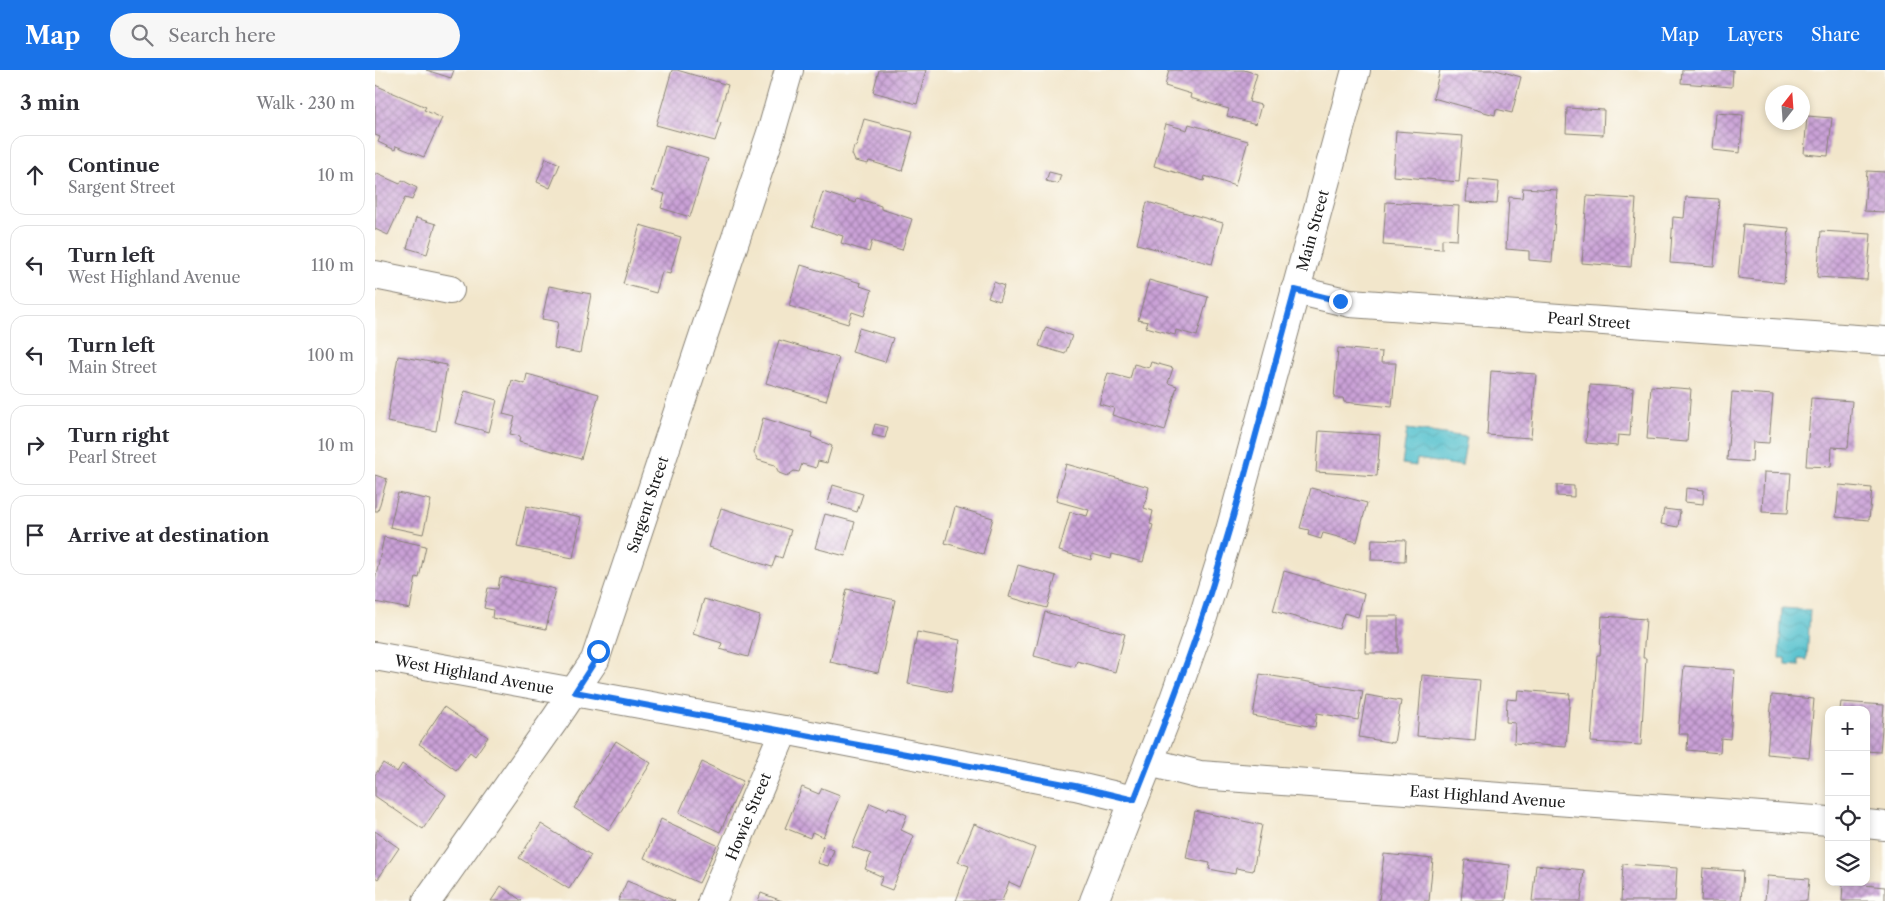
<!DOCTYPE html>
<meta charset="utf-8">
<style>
body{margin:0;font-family:"Libre Caslon Text",serif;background:#f7f7f7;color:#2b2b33}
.controls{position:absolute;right:15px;bottom:15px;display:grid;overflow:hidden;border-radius:10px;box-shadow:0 2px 8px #0003}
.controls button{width:45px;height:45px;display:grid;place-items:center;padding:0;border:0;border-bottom:1px solid #e1e1e2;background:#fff;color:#2b2b33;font:25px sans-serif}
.compass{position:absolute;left:1390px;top:15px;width:45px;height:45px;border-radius:50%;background:#fff;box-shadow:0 2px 8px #0003;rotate:17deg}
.stop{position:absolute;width:15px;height:15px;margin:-11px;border:4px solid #1a73e8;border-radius:50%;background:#fff}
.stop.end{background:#1a73e8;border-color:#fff;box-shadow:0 1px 5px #0008}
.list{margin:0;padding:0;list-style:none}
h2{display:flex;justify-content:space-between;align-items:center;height:65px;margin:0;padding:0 20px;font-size:21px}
h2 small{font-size:16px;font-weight:400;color:#7c7c81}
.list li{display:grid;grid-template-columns:32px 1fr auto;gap:15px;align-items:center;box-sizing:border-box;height:80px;margin:0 10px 10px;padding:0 10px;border:1px solid #e1e1e2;border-radius:15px}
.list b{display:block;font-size:19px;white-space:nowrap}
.list p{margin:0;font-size:16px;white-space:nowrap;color:#7c7c81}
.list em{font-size:16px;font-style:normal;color:#7c7c81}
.icon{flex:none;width:28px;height:28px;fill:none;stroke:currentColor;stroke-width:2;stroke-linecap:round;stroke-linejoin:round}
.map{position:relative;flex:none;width:1510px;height:831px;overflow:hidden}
header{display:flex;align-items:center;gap:30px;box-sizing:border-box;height:70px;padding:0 25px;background:#1a73e8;color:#fff}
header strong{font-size:24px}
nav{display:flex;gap:28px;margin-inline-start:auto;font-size:18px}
.search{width:350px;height:45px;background:#f7f7f7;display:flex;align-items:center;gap:12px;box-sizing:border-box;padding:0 18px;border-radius:28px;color:#7c7c81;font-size:19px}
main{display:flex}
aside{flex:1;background:#fff}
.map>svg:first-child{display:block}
.water{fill:url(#water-waves);stroke:#386e75}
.building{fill:url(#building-cross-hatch)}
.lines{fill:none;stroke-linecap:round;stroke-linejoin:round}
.minor-casing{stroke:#878174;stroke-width:30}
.major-casing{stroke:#878174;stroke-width:30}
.minor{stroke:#fff;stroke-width:28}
.major{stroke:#fff;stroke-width:28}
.route{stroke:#1a73e8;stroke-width:6}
.labels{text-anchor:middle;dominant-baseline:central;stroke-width:4;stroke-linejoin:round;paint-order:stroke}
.street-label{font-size:15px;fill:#1c1c1c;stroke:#fdfcf7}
</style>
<header>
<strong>Map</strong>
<div class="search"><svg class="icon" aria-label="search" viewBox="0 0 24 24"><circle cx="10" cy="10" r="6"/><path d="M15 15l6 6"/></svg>Search here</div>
<nav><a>Map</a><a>Layers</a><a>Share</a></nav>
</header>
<main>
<aside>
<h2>3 min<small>Walk · 230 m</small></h2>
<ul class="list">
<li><svg class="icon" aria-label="ahead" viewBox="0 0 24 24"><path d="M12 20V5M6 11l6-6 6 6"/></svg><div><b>Continue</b><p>Sargent Street</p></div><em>10 m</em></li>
<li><svg class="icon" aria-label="left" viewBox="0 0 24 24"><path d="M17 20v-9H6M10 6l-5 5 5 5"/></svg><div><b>Turn left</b><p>West Highland Avenue</p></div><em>110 m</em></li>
<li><svg class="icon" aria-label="left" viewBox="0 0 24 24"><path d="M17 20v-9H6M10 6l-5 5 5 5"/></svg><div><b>Turn left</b><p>Main Street</p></div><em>100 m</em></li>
<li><svg class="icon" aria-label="right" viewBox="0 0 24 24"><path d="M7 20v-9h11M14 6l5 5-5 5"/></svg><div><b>Turn right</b><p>Pearl Street</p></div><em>10 m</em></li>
<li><svg class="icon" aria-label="arrive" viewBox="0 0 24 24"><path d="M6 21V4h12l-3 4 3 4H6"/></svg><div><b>Arrive at destination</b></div></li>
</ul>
</aside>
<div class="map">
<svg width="1510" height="831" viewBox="0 0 1510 831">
<defs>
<pattern id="water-waves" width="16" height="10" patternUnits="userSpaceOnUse" patternTransform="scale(1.25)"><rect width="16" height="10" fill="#54c1ce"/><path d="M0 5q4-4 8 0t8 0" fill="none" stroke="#49a5b0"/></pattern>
<pattern id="building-cross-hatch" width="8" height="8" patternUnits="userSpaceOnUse" patternTransform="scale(1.25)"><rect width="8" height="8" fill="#caa1d7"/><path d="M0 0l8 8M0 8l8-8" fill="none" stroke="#a382ae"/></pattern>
</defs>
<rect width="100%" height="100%" fill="#fdfcf7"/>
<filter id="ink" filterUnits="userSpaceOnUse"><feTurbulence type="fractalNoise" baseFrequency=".02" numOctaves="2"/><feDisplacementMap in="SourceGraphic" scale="10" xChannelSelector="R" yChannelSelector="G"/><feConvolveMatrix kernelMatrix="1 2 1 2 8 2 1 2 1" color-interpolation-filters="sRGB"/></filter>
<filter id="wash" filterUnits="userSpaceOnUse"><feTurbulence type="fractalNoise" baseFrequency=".0096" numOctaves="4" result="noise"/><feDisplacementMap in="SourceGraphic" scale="20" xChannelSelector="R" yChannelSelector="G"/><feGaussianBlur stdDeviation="1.12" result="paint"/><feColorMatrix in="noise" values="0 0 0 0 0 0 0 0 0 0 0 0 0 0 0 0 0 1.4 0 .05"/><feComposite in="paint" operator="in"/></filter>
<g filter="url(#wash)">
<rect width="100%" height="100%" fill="#f2e6cb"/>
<g class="water">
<polygon points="1032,359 1092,367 1087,396 1042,389 1041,396 1027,394"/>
<polygon points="1407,538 1435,540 1432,590 1424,589 1424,596 1411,595 1411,588 1404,588"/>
</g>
<g id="blocks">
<g class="building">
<polygon points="51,0 79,0 76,8"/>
<polygon points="297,0 302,0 353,15 342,52 346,53 340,71 281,55"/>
<polygon points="504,0 551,0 542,34 498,22"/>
<polygon points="794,0 869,0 882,4 874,32 886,35 881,54 852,46 854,39 815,28 816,24 790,16"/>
<polygon points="1065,0 1121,0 1146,7 1137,43 1121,39 1120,45 1058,28"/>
<polygon points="1307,0 1358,0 1357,17 1306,13"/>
<polygon points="0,15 51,37 49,40 67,48 49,87 21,76 20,80 3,72 5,67 0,65"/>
<polygon points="1192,38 1229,40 1228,65 1191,63"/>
<polygon points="1341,43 1368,45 1365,83 1338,80"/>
<polygon points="1432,46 1457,48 1453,86 1429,84"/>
<polygon points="489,49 538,62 527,101 494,91 493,94 480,91 477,84 479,76 481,77"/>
<polygon points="791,54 812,60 814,54 873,71 860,116 830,106 829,111 779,96"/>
<polygon points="1021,61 1088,66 1084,112 1018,106"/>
<polygon points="290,76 333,89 315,147 286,138 290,124 277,120"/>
<polygon points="171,88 185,94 175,118 162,112"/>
<polygon points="1492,101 1510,102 1510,142 1489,141"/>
<polygon points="674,102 686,105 683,114 671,111"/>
<polygon points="0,103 25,114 27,110 42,118 37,130 30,128 13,165 0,159"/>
<polygon points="1093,109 1124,112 1122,134 1091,132"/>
<polygon points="1148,118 1182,120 1177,192 1154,190 1154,181 1131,179 1134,127 1147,128"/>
<polygon points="448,122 481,133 482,128 506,136 506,139 537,149 527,180 497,171 494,182 466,173 468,166 437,156"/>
<polygon points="1212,126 1261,129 1256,197 1207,193"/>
<polygon points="1311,127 1344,129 1339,196 1295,193 1298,147 1309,148"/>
<polygon points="772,132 848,153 837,194 762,174"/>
<polygon points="1011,132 1084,136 1082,170 1067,169 1067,179 1008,175"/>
<polygon points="41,148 61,154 52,184 32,178"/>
<polygon points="1368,154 1414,158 1409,213 1363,208"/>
<polygon points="265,155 306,167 295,204 287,202 281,223 248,214"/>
<polygon points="1446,161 1496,164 1492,210 1442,207"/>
<polygon points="426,195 486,213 485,216 497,220 489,246 477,242 473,254 414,236"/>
<polygon points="774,210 833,227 822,266 801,260 800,265 771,257 773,252 763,250"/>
<polygon points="619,212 629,216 624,231 613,227"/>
<polygon points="174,216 216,224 205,283 179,278 183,252 167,249"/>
<polygon points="671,257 697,266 690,284 664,276"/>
<polygon points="484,258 518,268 510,292 477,282"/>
<polygon points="404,270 464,288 451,331 391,313"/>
<polygon points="963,278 1007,282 1006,293 1021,293 1017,337 969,332 968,328 959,328"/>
<polygon points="23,286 72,295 61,361 12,352"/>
<polygon points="776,292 798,298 793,313 802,316 790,361 737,345 739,338 724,334 733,303 755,309 759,294 774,298"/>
<polygon points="1116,301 1161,304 1156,368 1112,365"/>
<polygon points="152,304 224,324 206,389 144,372 145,366 135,364 140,347 128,344 137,310 150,314"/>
<polygon points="1215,315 1258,318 1255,366 1243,365 1242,376 1211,373"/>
<polygon points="1276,316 1316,319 1312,372 1272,369"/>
<polygon points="90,321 122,330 114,362 80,353"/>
<polygon points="1357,322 1398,325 1394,373 1378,372 1377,392 1352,390"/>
<polygon points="1436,328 1477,331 1473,378 1457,377 1456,397 1431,396"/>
<polygon points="388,348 437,363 436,367 457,376 452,393 443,391 441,398 427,394 424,402 419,401 412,406 404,403 400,395 383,390 379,383"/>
<polygon points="500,354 513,357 510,368 497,365"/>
<polygon points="944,361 1005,365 1002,406 941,402"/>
<polygon points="691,394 774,417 769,438 778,441 775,454 778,455 768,492 737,484 736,489 717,484 716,490 684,481 695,442 712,446 714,440 681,431"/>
<polygon points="1389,402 1416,403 1413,443 1387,442"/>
<polygon points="0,405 12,409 3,441 0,441"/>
<polygon points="458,415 488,424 482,442 453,433"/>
<polygon points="1182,415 1199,416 1199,427 1182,426"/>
<polygon points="1464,415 1497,418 1494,450 1461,447"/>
<polygon points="936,418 992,433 982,472 948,463 946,469 933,465 934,460 925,458"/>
<polygon points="1311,418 1329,420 1328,434 1310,432"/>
<polygon points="23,423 56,430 48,464 15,457"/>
<polygon points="151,436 206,447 198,488 142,477"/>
<polygon points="580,437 618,448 608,484 570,473"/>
<polygon points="346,438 416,460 407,488 401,486 397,497 334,477"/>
<polygon points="1289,439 1305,441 1303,457 1286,454"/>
<polygon points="450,444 480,452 470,486 440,478"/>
<polygon points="9,467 51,476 44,508 41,507 35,539 0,532 0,510"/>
<polygon points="997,469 1031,470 1030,491 996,490"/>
<polygon points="643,495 681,506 672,538 634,527"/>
<polygon points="909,501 989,524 983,547 969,543 964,559 898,541"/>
<polygon points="125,507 180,519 171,559 117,548 118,540 109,538 113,518 123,519"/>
<polygon points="472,519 520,530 503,603 455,592"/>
<polygon points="329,529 385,546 373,587 345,579 347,573 318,564"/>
<polygon points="670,542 750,564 740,602 702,591 700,597 659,586"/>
<polygon points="991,546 1023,546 1023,583 990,583"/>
<polygon points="1227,546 1271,549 1268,588 1271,588 1266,675 1216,672 1222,585 1225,585"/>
<polygon points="542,562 585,570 576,622 533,614"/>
<polygon points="1309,596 1360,600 1355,669 1346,668 1345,683 1312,680 1313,664 1303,664"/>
<polygon points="885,604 988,621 983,650 942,643 940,657 878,646"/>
<polygon points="1047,605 1105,610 1100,671 1042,666"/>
<polygon points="1143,620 1195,624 1191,677 1139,673 1140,653 1131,652 1132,629 1142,630"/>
<polygon points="991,625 1026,631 1019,673 984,667"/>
<polygon points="1397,625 1439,629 1434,688 1392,684"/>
<polygon points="1466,632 1509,635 1505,682 1491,681 1491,640 1465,640"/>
<polygon points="69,637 113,667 100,686 95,682 81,700 44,674"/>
<polygon points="241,671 276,693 234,760 199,738"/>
<polygon points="327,692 368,711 345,762 304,743"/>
<polygon points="8,693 22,702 27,694 71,725 48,759 0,726 0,705"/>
<polygon points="427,717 444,724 447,718 465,725 448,767 437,762 435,768 410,758"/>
<polygon points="495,733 512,740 514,737 532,745 526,760 539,766 517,820 504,815 508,807 490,799 496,784 477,777"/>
<polygon points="820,741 887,755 878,801 861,798 860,804 834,799 835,793 811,788"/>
<polygon points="286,749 342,775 324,813 269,788"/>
<polygon points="166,754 216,785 194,819 144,788"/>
<polygon points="599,754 660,778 645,817 634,812 627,831 581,831 594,796 583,792"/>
<polygon points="0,761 24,778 3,809 0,807"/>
<polygon points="448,776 459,780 453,796 442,793"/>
<polygon points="1009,784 1058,789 1054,831 1004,831"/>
<polygon points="1090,790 1135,795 1131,831 1086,831"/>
<polygon points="1248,794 1302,798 1300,831 1246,831"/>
<polygon points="1161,795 1209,800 1206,831 1157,831"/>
<polygon points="1328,798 1368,801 1366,831 1326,831"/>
<polygon points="1392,806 1434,809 1432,831 1390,831"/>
<polygon points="252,811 300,831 243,831"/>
<polygon points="1468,813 1510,817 1510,831 1467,831"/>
<polygon points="126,816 147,831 116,831"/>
<polygon points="386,823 407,831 383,831"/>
</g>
</g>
</g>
<g filter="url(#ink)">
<use href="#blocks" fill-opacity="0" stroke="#878174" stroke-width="1"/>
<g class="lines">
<defs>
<g id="minor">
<polyline points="0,205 75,220"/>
<path id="s1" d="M920,220L975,233L1510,271"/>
<path id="s2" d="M0,586L409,660L700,716L759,730"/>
<path id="s3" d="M774,692L825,705L1454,751"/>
<polyline points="1491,754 1510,756"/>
<path id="s4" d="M52,831L181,648L220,590L396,63L414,0"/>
<path id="s5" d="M337,831L409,660"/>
</g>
<g id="major">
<path id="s6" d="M719,831L799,629L828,547L854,464L981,0"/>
</g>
</defs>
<use href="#minor" class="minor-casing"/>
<use href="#major" class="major-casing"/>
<use href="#minor" class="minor"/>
<use href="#major" class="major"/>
</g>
</g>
<g class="lines" filter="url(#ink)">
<path class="route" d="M223,581L218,594L200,622L595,696L700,716L759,730C783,669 808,608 828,545C863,438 890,329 920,220L965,231"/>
</g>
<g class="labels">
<g class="street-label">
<text stroke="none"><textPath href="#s6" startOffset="706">Main Street</textPath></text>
<text stroke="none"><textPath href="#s1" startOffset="296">Pearl Street</textPath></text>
<text stroke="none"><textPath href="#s4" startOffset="458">Sargent Street</textPath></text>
<text stroke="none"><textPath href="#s2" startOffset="101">West Highland Avenue</textPath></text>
<text stroke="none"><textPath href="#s3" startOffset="341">East Highland Avenue</textPath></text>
<text stroke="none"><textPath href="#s5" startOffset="92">Howie Street</textPath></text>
</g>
</g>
</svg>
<div class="controls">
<button>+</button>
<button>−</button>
<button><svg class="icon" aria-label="locate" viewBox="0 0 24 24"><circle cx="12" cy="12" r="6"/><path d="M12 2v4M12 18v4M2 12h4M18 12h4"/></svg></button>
<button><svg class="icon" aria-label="layers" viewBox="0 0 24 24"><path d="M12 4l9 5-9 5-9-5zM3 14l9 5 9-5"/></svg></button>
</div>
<svg class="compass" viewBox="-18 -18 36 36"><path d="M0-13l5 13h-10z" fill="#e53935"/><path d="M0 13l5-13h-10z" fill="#7c7c81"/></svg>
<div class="stop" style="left:223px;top:581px"></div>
<div class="stop end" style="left:965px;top:231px"></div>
</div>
</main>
